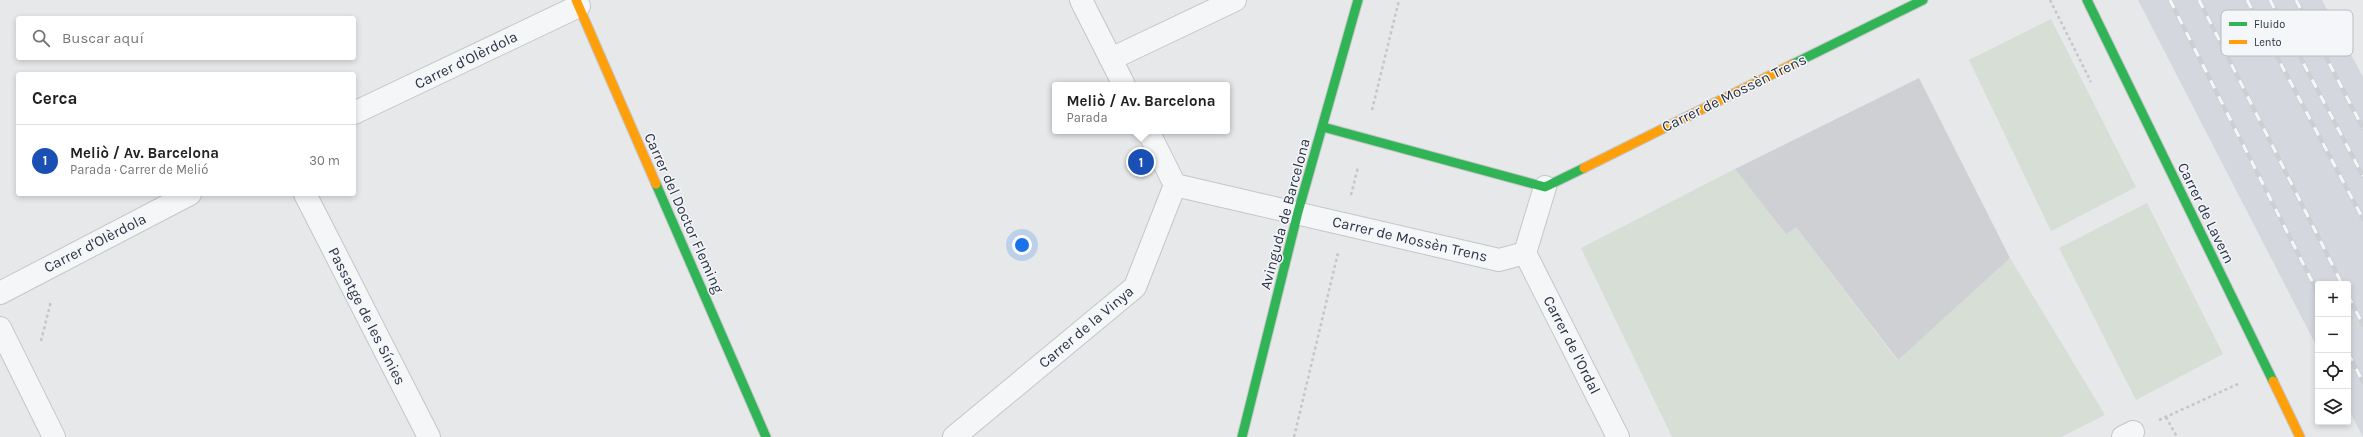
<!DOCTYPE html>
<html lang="es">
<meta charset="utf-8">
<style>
body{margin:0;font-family:Karla,sans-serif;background:#f6f6f6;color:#222}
.controls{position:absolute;right:12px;bottom:12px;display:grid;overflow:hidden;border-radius:4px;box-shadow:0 2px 6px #0003}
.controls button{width:36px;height:36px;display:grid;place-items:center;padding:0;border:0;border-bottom:1px solid #e0e0e0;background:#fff;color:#222;font:20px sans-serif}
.you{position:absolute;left:1022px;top:245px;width:14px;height:14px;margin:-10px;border:3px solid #fff;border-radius:50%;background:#1a73e8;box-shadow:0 0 0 6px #1a73e833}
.badge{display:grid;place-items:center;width:26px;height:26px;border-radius:50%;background:#111827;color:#fff;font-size:13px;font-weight:700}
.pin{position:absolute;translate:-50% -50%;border:2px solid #fff;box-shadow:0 1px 4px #0006}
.popup{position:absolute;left:1052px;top:82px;width:178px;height:52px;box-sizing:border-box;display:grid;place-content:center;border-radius:4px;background:#fff;filter:drop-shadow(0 1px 3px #0005);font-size:13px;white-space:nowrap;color:#767676}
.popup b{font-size:15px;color:#222}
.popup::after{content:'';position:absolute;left:50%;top:100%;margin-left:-8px;border:8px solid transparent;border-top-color:#fff}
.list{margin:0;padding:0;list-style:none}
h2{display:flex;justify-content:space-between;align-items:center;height:52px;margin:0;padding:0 16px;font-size:17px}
h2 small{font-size:13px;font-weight:400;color:#767676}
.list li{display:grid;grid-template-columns:26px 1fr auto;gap:12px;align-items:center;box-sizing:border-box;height:72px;padding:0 16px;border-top:1px solid #e0e0e0}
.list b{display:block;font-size:15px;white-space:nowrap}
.list p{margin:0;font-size:13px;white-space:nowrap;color:#767676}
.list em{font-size:13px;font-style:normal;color:#767676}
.icon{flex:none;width:22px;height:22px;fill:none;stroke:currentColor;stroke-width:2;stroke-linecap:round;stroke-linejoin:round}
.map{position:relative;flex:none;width:2363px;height:437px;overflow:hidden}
.search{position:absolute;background:#fff;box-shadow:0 2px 6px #0003;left:16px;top:16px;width:340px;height:44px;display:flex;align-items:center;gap:10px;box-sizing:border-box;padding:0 14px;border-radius:4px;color:#767676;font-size:15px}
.panel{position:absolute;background:#fff;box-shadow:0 2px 6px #0003;left:16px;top:72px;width:340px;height:124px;border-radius:4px}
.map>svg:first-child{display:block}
.built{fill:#d4d7dd}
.green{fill:#d6ded6}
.building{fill:#ced0d3}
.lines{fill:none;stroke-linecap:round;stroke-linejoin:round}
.street-casing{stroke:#c4c6c8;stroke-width:24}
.fast-casing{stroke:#c4c6c8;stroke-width:11}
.slow-casing{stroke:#c4c6c8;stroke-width:11}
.path{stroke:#c5c6ca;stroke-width:2.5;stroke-dasharray:3 3;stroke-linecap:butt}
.street{stroke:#f5f6f7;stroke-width:22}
.fast{stroke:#30b455;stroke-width:9}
.slow{stroke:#ff9f0a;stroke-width:9}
.rail-casing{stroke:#cecfd2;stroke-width:4.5}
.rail{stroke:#f4f6f9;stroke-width:3;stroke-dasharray:9;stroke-linecap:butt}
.labels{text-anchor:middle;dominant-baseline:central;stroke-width:3;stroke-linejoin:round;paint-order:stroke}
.street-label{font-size:15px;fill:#2b3445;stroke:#f4f6f9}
.key{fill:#f4f6f9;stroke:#b8bcc3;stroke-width:1}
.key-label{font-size:11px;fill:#2b3445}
</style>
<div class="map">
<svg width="2363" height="437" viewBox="0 0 2363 437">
<rect width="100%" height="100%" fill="#e6e8ea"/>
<polygon class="built" points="2138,0 2322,0 2363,77 2363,437 2348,408 2348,284 2318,284 2318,349"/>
<g class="green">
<polygon points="2051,19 2136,187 2051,231 1969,60"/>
<polygon points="1735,169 1786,233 1796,227 1897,360 2010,258 2105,415 2061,437 1672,437 1581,248"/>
<polygon points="2147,203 2223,354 2136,400 2059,248"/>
</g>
<polygon class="building" points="1919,78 2010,258 1898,360 1796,227 1786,234 1735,169"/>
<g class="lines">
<defs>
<g id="street">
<polyline points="1081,0 1124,85"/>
<polyline points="1111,59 1235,0"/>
<polyline points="354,113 579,6"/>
<polyline points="1148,131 1175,185 1499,260 1525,253"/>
<polyline points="305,194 429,437"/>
<polyline points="1525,253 1618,437"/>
<polyline points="1525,253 1545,187"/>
<polyline points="0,293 190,194"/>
<polyline points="0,328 54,437"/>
<polyline points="954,437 1135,287 1175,185"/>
<polyline points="2123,437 2133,432"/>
</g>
<g id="fast">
<polyline points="2087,0 2273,381"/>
<polyline points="1793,64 1923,0"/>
<polyline points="1323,127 1545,187 1584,168"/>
<polyline points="656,184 766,437"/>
<polyline points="1242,437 1298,212 1358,0"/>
</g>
<g id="slow">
<polyline points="576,0 656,184"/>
<polyline points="1584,168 1793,64"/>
<polyline points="2273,381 2300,437"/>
</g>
</defs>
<use href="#street" class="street-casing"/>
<use href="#fast" class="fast-casing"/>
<use href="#slow" class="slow-casing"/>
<g class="path">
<polyline points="2050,0 2091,82"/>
<polyline points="1372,110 1399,0"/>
<polyline points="1351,195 1358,167"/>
<polyline points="41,341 51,301"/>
<polyline points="2166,417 2177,437"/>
<polyline points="2159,420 2240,383"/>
<polyline points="1294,437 1338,253"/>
</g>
<use href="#street" class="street"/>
<use href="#fast" class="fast"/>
<use href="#slow" class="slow"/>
<defs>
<g id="rail">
<polyline points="2170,0 2318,293"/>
<polyline points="2199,0 2342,284"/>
<polyline points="2247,0 2363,219"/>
<polyline points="2270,0 2363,176"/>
<polyline points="2296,0 2363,128"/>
<polyline points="2348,295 2363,325"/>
<polyline points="2348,353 2363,382"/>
</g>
</defs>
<use href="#rail" class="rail-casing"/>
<use href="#rail" class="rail"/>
</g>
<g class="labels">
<g class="street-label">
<text transform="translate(466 60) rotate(-26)">Carrer d'Olèrdola</text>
<text transform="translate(1734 93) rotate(-26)">Carrer de Mossèn Trens</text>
<text transform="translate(684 213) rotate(66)">Carrer del Doctor Fleming</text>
<text transform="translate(2206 213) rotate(64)">Carrer de Lavern</text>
<text transform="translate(1285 214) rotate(-75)">Avinguda de Barcelona</text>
<text transform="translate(1410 239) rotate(13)">Carrer de Mossèn Trens</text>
<text transform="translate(95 243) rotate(-27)">Carrer d'Olèrdola</text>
<text transform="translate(367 316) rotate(63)">Passatge de les Sínies</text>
<text transform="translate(1086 327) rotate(-40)">Carrer de la Vinya</text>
<text transform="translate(1572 345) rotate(63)">Carrer de l'Ordal</text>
</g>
</g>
<rect x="2221" y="10" width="132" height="46" rx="6" class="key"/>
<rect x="2229" y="22" width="18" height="4" fill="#30b455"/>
<rect x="2229" y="40" width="18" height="4" fill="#ff9f0a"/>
<g class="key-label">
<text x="2254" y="28">Fluido</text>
<text x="2254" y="46">Lento</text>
</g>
</svg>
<div class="controls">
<button>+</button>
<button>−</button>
<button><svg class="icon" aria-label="locate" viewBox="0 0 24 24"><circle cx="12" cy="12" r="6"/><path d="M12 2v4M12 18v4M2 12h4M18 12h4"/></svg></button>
<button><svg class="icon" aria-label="layers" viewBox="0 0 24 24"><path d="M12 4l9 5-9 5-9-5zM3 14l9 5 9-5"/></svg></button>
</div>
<div class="you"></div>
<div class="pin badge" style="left:1141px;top:162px;background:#1a4fb4">1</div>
<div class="popup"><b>Meliò / Av. Barcelona</b>Parada</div>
<div class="search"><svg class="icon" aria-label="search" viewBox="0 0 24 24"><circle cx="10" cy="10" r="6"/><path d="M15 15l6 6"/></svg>Buscar aquí</div>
<section class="panel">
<h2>Cerca<small></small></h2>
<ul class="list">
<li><span class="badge" style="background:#1a4fb4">1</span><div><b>Meliò / Av. Barcelona</b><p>Parada · Carrer de Melió</p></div><em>30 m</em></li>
</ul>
</section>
</div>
